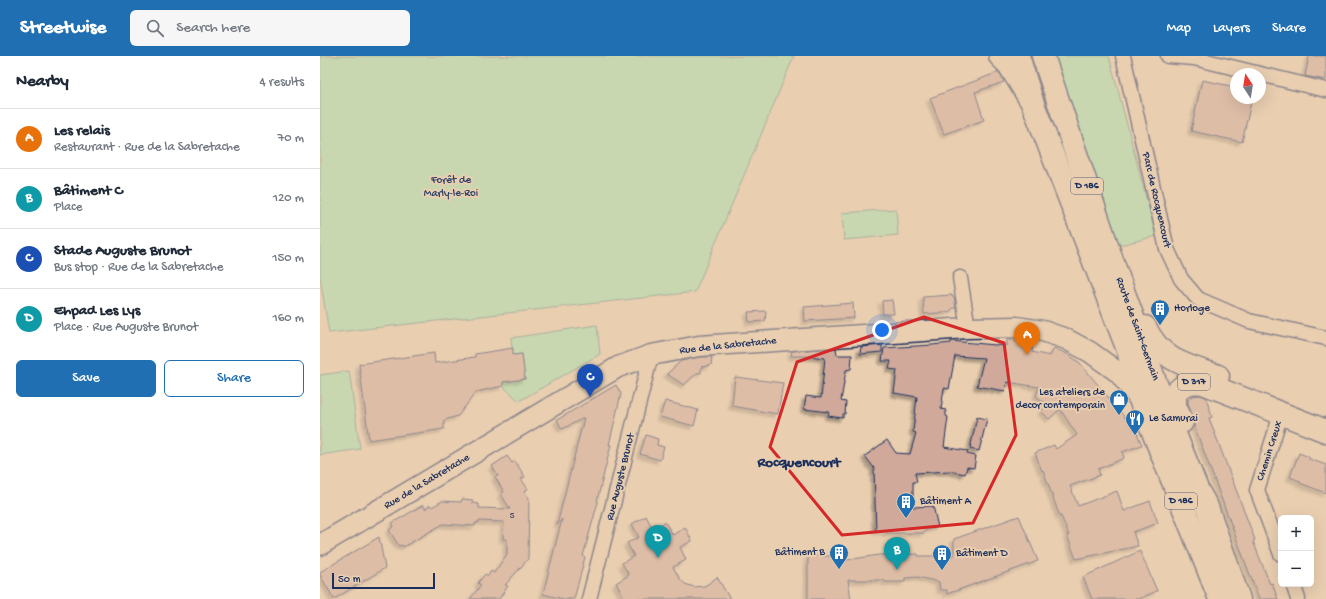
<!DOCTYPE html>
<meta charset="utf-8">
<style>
body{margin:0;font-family:"Gochi Hand",sans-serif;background:#f6f6f7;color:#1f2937}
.controls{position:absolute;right:12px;bottom:12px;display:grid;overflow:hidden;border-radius:6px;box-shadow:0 4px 16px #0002}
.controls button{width:36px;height:36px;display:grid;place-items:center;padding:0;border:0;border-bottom:1px solid #e0e1e3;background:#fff;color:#1f2937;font:20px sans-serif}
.compass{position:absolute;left:910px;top:12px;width:36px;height:36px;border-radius:50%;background:#fff;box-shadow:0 4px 16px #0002;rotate:348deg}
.scale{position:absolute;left:12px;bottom:10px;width:103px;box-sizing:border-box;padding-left:4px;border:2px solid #1b2f5e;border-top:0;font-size:11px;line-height:14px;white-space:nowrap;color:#1b2f5e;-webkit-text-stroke:3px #e9ceb0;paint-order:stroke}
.you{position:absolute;left:562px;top:274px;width:14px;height:14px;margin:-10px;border:3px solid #fff;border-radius:50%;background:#1a73e8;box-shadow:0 0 0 6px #1a73e833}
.badge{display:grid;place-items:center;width:26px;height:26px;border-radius:50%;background:#1f6fb2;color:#fff;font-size:13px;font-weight:700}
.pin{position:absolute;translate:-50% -33px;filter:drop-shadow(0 1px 2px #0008)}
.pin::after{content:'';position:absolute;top:21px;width:14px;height:12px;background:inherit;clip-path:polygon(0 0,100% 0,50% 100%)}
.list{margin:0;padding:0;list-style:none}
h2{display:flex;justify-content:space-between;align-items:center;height:52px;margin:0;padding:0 16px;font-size:17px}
h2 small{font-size:13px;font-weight:400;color:#747a83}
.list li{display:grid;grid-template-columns:26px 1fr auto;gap:12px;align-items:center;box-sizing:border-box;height:60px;padding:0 16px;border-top:1px solid #e0e1e3}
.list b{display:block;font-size:15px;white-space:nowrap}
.list p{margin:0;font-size:13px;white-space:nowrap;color:#747a83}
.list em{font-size:13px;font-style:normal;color:#747a83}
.actions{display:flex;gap:8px;padding:12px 16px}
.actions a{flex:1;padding:9px 0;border:1px solid #1f6fb2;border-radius:6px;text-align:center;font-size:14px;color:#1f6fb2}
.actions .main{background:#1f6fb2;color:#fff}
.icon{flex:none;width:22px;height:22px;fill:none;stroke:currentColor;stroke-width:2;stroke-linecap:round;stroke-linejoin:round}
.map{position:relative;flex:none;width:1006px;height:543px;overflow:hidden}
header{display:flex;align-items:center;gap:24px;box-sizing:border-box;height:56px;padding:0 20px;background:#1f6fb2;color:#fff}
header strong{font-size:19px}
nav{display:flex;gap:22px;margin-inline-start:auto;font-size:14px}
.search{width:280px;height:36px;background:#f6f6f7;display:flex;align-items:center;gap:10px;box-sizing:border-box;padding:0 14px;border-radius:6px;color:#747a83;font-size:15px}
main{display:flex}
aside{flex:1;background:#fff}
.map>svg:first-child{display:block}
.green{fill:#9fe3ae;stroke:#5d8986}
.building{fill:#d0a99b;stroke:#1b2f5e;filter:url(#shadow)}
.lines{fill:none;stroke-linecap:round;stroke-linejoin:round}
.street-casing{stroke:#1b2f5e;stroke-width:17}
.secondary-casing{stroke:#1b2f5e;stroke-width:23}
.primary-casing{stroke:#1b2f5e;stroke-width:25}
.highway-casing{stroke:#1b2f5e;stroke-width:25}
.street{stroke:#e9ceb0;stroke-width:14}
.secondary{stroke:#e9ceb0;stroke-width:20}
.primary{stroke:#e9ceb0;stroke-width:22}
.highway{stroke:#e9ceb0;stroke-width:22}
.marked{fill:none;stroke:#d62828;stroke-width:3;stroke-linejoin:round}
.labels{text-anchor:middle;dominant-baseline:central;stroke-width:4;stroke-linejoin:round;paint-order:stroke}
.number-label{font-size:9px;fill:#484e6d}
.shield{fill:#e9ceb0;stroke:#595f77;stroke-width:1}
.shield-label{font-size:10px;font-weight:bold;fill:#1b2f5e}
.park-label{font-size:11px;fill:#284166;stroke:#e9ceb0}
.street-label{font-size:11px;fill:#1b2f5e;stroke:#e9ceb0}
.poi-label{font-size:11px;fill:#1b2f5e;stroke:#e9ceb0;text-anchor:start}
.district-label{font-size:15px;font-weight:bold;fill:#1b2f5e;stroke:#e9ceb0}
</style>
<header>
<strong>Streetwise</strong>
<div class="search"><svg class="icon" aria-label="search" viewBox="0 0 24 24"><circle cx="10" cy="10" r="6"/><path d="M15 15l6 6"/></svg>Search here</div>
<nav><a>Map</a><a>Layers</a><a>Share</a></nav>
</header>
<main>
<aside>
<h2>Nearby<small>4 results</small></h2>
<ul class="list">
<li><span class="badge" style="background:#e8710a">A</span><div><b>Les relais</b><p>Restaurant · Rue de la Sabretache</p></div><em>70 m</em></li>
<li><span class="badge" style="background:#0f9aa8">B</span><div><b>Bâtiment C</b><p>Place</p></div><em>120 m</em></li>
<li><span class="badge" style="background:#1a4fb4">C</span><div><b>Stade Auguste Brunot</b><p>Bus stop · Rue de la Sabretache</p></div><em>150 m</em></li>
<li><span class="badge" style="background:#0f9aa8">D</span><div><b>Ehpad Les Lys</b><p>Place · Rue Auguste Brunot</p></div><em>160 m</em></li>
</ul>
<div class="actions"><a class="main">Save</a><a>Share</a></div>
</aside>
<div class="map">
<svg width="1006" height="543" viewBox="0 0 1006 543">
<defs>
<filter id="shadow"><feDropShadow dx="-3.5" dy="3.5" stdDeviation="1" flood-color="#0004"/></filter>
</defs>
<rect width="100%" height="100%" fill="#e9ceb0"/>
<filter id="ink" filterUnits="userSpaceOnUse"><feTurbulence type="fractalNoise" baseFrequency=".025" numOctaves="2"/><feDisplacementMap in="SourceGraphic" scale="8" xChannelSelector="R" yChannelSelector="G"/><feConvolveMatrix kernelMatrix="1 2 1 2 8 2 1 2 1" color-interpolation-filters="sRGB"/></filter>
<g filter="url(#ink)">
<g class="green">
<polygon points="0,0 474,0 375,236 9,277 0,221"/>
<polygon points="736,0 789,0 836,180 792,191 747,46"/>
<polygon points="576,153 578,179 524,184 522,157"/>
<polygon points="277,269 280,298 199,345 183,330 183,326 205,323 202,298 193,299 191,282"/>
<polygon points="29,315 40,393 0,399 0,319"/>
</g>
<g class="building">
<polygon points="989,0 1006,0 1006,24 985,20"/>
<polygon points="679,16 684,26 655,36 664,64 624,78 610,42"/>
<polygon points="882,24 916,31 916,42 932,42 922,86 871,75"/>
<polygon points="632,239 632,241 634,241 636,252 633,252 629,256 604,258 603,241"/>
<polygon points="572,244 574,258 563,258 562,245"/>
<polygon points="533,247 534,262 485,265 484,251"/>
<polygon points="446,255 445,265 429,266 428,256"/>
<polygon points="687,283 713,288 712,296 730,300 734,292 749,299 760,307 816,375 822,389 802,396 804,402 778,413 780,419 750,430 758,450 797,435 804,455 830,445 838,467 813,476 818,490 756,503 747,479 749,479 741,460 740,461 723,414 722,415 715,397 734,389 736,393 757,379 740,353 729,363 721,355 728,349 716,340 719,331 687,326 685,335 657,330 664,302 635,300 629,333 624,332 621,353 626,354 626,360 628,361 624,391 648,395 647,398 656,400 654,412 647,411 645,418 630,415 595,417 597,426 593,426 593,451 613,450 618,471 604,475 604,477 566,477 565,475 556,475 554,412 545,400 567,384 576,397 590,398 596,377 593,376 597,341 574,337 577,314 569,313 571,305 562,305 564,292 612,289 631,287 631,285 687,290"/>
<polygon points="562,289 562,296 540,298 541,291"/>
<polygon points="193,292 193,299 202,298 205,323 183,326 183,330 156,336 138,360 124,364 124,373 49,384 39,308 114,297 115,307 155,301 155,298"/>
<polygon points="516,292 517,299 532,299 531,313 526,314 521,345 526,346 525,358 523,358 523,362 508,360 509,356 484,353 486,340 501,342 505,302 489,300 471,300 472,295"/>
<polygon points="380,301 392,301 391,309 381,311 381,317 377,317 364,329 347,318 361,305"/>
<polygon points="415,321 463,327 458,358 412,350"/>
<polygon points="296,329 301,338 289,389 291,389 277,445 278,446 263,500 265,501 254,543 243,543 223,538 242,463 237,469 264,362 242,373 237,364"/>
<polygon points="880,339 886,341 892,361 889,362 935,484 933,485 950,528 952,527 958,543 939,543 874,369 873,361 868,347 868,344 872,340"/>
<polygon points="345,345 378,354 374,370 340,361"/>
<polygon points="657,361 667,363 659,395 650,393"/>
<polygon points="326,379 338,383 337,389 344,391 340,404 320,398"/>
<polygon points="979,397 989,401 989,403 1006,409 1006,437 980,427 980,425 970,421"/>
<polygon points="187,400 192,407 195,405 205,421 201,423 208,433 204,435 209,442 208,503 185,529 188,530 179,543 150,543 161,529 158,527 165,518 168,520 171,515 174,517 187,498 187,483 183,483 184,466 158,465 158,467 155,467 155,470 123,468 83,491 82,489 79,490 69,474 74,470 72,467 103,449 105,453 110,449 112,451 122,445 141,446 142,443 153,444 152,447 159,448 159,452 190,453 181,438 184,436 175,421 178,420 172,410"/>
<polygon points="326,460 333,473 345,466 353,479 365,471 372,485 360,491 366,504 353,511 360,523 365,528 374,531 384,530 388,528 397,521 410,543 305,543 296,527 309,519 302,507 314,500 307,487 319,481 312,468"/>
<polygon points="699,460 718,505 627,538 627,534 620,534 619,526 598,521 585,522 585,526 565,526 564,524 528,524 531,543 488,543 488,500 515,500 515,503 520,503 520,505 559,499 598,498 598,500 634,500 634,483"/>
<polygon points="59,481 65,512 14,543 0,519 0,516"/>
<polygon points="820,495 837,535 818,543 772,543 763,521"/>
</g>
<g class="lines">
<defs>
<g id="street">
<polyline points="803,0 847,193 861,223 878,243 929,265 1006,282"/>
<polyline points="848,0 874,2 1006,34"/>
<polyline points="640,222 648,272"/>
<polyline points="961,498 937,434 961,358"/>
<polyline points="973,528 978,543"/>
<polyline points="269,543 331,299"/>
</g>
<polyline id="secondary" points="0,489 298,311 331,299 379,290 648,272 697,271 723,275 746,283 770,296 799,317 820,344"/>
<g id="primary">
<polyline points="698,0 713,48 808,294 821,346 900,543"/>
<polyline points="723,0 794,210 812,259 843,348 877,433 887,451 919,543"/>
<path d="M825,271C841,305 865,309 898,320"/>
<path d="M862,366L855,350V338C863,328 870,325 883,327L1006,375"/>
</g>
<polyline id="highway" points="680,0 689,9 713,48"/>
</defs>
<use href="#street" class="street-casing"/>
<use href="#secondary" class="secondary-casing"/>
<use href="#primary" class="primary-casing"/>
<use href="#highway" class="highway-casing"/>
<use href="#street" class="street"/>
<use href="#secondary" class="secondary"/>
<use href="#primary" class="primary"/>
<use href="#highway" class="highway"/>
</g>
</g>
<path d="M0 0H1006V543H0ZM604,261L684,287L696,379L653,467L522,479L450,391L477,306Z" fill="#e9ceb0" fill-opacity=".55" fill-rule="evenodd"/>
<path class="marked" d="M604,261L684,287L696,379L653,467L522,479L450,391L477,306Z"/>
<defs>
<symbol id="building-pin" viewBox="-11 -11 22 30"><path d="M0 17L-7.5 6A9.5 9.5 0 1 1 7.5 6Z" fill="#1f6fb2" stroke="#e9ceb0"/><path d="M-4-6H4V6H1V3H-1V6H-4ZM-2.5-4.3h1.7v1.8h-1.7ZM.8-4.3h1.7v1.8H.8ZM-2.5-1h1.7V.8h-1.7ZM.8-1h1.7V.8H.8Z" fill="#fff"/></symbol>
<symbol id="shop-pin" viewBox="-11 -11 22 30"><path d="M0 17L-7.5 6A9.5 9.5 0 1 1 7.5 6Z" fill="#1f6fb2" stroke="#e9ceb0"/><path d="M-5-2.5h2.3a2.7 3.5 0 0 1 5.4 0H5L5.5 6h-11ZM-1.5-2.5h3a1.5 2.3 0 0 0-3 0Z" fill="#fff"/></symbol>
<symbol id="restaurant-pin" viewBox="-11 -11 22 30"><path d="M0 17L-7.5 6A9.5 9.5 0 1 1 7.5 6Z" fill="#1f6fb2" stroke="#e9ceb0"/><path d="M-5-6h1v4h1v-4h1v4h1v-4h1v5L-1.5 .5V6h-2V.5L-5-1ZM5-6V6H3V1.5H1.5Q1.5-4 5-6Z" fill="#fff"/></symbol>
</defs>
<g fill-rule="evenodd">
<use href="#building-pin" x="829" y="242" width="22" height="30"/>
<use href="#shop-pin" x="788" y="332" width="22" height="30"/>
<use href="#restaurant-pin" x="804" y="352" width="22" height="30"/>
<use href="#building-pin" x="575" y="435" width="22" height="30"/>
<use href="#building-pin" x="508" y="486" width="22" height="30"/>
<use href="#building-pin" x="611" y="487" width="22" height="30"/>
</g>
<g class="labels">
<g class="number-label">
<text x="192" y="460">5</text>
</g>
<g class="shield">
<rect x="751" y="122" width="32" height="16" rx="3"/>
<rect x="858" y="318" width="32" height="16" rx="3"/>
<rect x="845" y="437" width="32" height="16" rx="3"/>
</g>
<g class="shield-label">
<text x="767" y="130">D 186</text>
<text x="874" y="326">D 317</text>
<text x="861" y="445">D 186</text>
</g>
<g class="park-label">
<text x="131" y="125">Forêt de<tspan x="131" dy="13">Marly-le-Roi</tspan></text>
</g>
<g class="street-label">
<text transform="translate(836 144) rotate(77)">Parc de Rocquencourt</text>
<text transform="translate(817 273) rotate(70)">Route de Saint-Germain</text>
<text transform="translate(408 290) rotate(-6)">Rue de la Sabretache</text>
<text transform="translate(950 395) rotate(-72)">Chemin Creux</text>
<text transform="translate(301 421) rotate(-76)">Rue Auguste Brunot</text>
<text transform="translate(107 426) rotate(-31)">Rue de la Sabretache</text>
</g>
<g class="poi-label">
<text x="854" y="253">Horloge</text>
<text x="785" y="337" text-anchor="end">Les ateliers de<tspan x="785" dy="13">decor contemporain</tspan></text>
<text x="829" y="363">Le Samurai</text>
<text x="600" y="446">Bâtiment A</text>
<text x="505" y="497" text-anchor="end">Bâtiment B</text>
<text x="636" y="498">Bâtiment D</text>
</g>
<g class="district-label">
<text x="479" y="407">Rocquencourt</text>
</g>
</g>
</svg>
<div class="controls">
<button>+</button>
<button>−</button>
</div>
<svg class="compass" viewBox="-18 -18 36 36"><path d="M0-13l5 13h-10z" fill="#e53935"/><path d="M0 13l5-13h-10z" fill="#747a83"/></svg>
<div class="scale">50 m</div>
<div class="you"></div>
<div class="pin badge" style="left:707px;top:299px;background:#e8710a">A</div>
<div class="pin badge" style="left:577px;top:514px;background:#0f9aa8">B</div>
<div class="pin badge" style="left:270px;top:341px;background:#1a4fb4">C</div>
<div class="pin badge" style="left:338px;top:502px;background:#0f9aa8">D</div>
</div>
</main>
